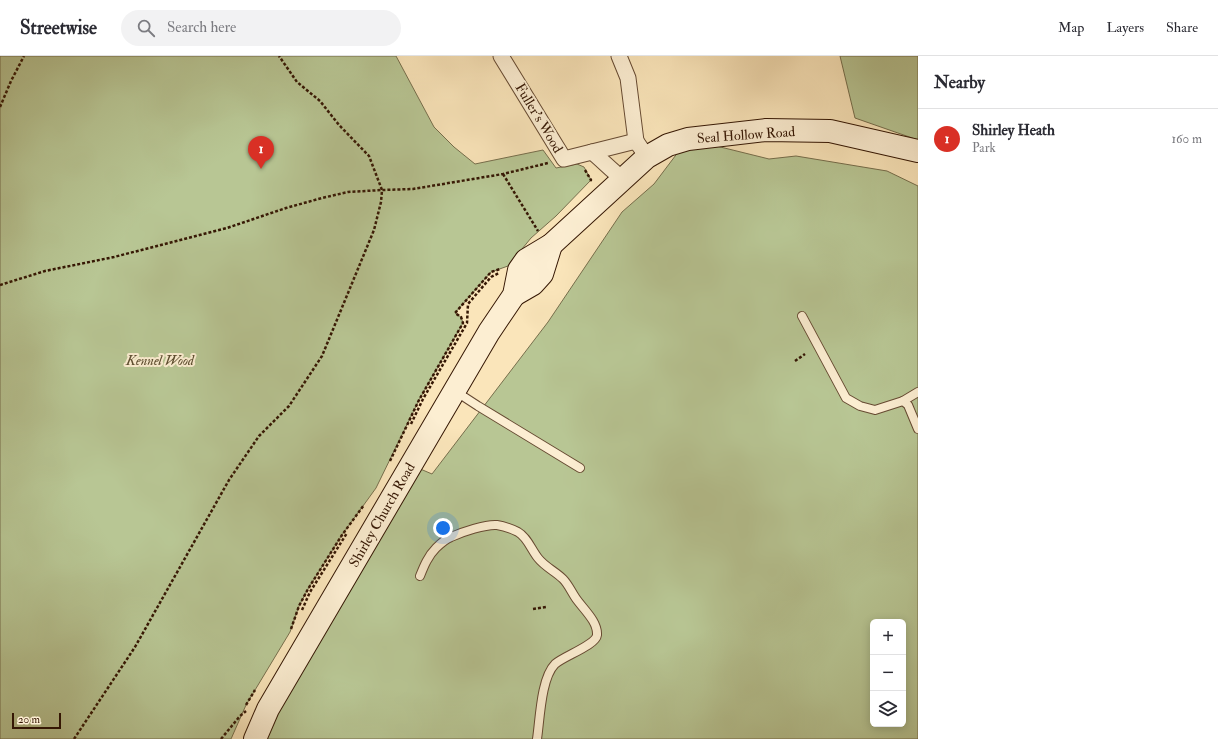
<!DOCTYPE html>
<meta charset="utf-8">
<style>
body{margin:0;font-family:"IM FELL Double Pica",serif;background:#f2f2f3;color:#2b2b33}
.controls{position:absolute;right:12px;bottom:12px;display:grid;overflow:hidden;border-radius:6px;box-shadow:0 2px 10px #0003}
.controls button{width:36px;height:36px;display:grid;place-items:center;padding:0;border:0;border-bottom:1px solid #e1e1e2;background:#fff;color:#2b2b33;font:20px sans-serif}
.scale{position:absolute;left:12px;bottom:10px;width:49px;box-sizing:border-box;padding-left:4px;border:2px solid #351704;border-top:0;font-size:11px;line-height:14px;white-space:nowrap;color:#351704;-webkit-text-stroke:3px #fceed2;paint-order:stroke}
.you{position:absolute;left:443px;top:472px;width:14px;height:14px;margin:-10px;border:3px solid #fff;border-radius:50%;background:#1a73e8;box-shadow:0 0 0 6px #1a73e833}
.badge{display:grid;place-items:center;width:26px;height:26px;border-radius:50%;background:#d93025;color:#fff;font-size:13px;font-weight:700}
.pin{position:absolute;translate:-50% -33px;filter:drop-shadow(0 1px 2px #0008)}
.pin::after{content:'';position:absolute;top:21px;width:14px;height:12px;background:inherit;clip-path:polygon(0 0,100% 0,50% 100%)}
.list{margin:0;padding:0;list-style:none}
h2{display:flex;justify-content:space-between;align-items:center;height:52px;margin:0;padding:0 16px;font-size:17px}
h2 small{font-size:13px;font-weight:400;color:#7c7c81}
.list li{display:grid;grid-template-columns:26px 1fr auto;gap:12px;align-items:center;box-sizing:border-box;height:60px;padding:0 16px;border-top:1px solid #e1e1e2}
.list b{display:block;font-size:15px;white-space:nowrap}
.list p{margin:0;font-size:13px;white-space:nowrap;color:#7c7c81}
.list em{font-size:13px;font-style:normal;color:#7c7c81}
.icon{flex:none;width:22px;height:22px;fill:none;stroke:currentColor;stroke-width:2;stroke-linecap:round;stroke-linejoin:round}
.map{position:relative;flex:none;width:918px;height:683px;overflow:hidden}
header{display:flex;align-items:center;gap:24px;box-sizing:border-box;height:56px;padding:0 20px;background:#fff;border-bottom:1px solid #e1e1e2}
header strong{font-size:19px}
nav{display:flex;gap:22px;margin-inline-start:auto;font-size:14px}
.search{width:280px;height:36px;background:#f2f2f3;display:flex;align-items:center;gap:10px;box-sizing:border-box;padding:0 14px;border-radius:22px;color:#7c7c81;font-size:15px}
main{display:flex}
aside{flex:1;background:#fff}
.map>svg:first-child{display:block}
.green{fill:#b8c694;stroke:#766e4c;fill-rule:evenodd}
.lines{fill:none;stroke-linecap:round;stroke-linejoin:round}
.lane-casing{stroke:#664a32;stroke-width:10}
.street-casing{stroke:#664a32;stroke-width:17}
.secondary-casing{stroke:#351704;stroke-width:24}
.path{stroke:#351704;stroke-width:2.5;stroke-dasharray:3 2;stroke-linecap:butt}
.lane{stroke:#fceed2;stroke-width:8}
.street{stroke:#fceed2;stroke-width:15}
.secondary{stroke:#fceed2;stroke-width:22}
.labels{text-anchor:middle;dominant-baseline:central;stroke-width:4;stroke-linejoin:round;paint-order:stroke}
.street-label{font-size:14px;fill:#351704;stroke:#fceed2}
.park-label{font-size:14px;font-style:italic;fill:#5c4c2f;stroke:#fceed2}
</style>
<header>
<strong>Streetwise</strong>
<div class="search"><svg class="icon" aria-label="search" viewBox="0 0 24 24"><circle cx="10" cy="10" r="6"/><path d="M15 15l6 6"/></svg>Search here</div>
<nav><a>Map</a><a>Layers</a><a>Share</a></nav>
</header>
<main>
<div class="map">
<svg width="918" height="683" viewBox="0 0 918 683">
<rect width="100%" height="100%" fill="#fae5ba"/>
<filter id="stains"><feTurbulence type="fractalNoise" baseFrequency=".005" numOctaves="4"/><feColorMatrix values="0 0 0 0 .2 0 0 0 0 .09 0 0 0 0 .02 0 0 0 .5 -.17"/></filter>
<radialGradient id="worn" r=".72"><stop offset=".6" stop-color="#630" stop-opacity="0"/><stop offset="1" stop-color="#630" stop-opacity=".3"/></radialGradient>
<g class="green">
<polygon points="0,0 396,0 434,71 454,91 475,108 543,94 556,112 577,108 584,111 591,124 556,160 531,182 508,210 491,216 455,257 461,261 463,267 419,344 376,432 342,479 308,533 299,550 290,576 246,649 231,683 0,683"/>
<polygon points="840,0 918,0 918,84 855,62"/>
<path d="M688,83L769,103L796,100L887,115L918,130V683H265L292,627L418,412L432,418L548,266L622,156L654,128ZM873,566H903V668H873Z"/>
</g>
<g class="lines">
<defs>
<g id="lane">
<polyline points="802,260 846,342 860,350 875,354 903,345 908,349 918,373"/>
<polyline points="455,335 478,350 580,412"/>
<polyline points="903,345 918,336"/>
<path d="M420,520C424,510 428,500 436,492C440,488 446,483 451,481C462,476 486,468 497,469C504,470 512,473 518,476C527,481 531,493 538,502C545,511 555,515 563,523C568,528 571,535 575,541C582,552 598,565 597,579C596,589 564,600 555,608C541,622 540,663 537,683"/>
</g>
<g id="street">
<polyline points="501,0 564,103 636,85 647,101"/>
<polyline points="619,0 628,22 636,85"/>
<path d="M592,96C603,105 612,115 623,123"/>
</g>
<g id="secondary">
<polyline points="514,239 533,228 542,218 551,189"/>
<polyline points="255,683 268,653 489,276 514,239 519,214 526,204 551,189 647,101 668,89 688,83 766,74 830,75 918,95"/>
</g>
</defs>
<use href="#lane" class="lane-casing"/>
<use href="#street" class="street-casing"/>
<use href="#secondary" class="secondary-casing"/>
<g class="path">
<polyline points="0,51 11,25 24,0"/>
<polyline points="585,114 591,124 589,126"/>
<polyline points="503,118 538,175"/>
<polyline points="0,229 45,215 114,201 227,172 286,152 322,142 348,136 382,134 413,133 503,118 548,107"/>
<polyline points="795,305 805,298"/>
<polyline points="411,368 423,343 467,267 468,248 491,221 499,217"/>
<polyline points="390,405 419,344 463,267 461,261 455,257 491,216 500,213"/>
<polyline points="533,553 546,551"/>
<polyline points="302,554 310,536 347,477"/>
<polyline points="291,573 299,550 308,533 342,479 364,449"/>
<polyline points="246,649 255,634"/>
<polyline points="74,683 135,591 229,424 259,380 289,350 322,300 374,174 381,146 382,134 369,100 339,69 320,45 297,26 279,0"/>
<polyline points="221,683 240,660 246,655"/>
</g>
<use href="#lane" class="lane"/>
<use href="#street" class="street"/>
<use href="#secondary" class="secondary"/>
</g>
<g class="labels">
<g class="street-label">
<text transform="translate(539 62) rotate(59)">Fuller's Wood</text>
<text transform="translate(746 79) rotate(-4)">Seal Hollow Road</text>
<text transform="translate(382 459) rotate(-60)">Shirley Church Road</text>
</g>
<g class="park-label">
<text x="160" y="304">Kennel Wood</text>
</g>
</g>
<rect width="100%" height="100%" filter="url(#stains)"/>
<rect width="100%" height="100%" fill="url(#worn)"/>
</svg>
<div class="controls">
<button>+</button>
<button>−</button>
<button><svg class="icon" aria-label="layers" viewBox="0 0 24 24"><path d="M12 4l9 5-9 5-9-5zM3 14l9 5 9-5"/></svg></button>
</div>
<div class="scale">20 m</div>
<div class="you"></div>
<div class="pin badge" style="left:261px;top:113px">1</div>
</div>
<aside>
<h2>Nearby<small></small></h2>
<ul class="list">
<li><span class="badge">1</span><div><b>Shirley Heath</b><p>Park</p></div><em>160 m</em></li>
</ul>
</aside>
</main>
